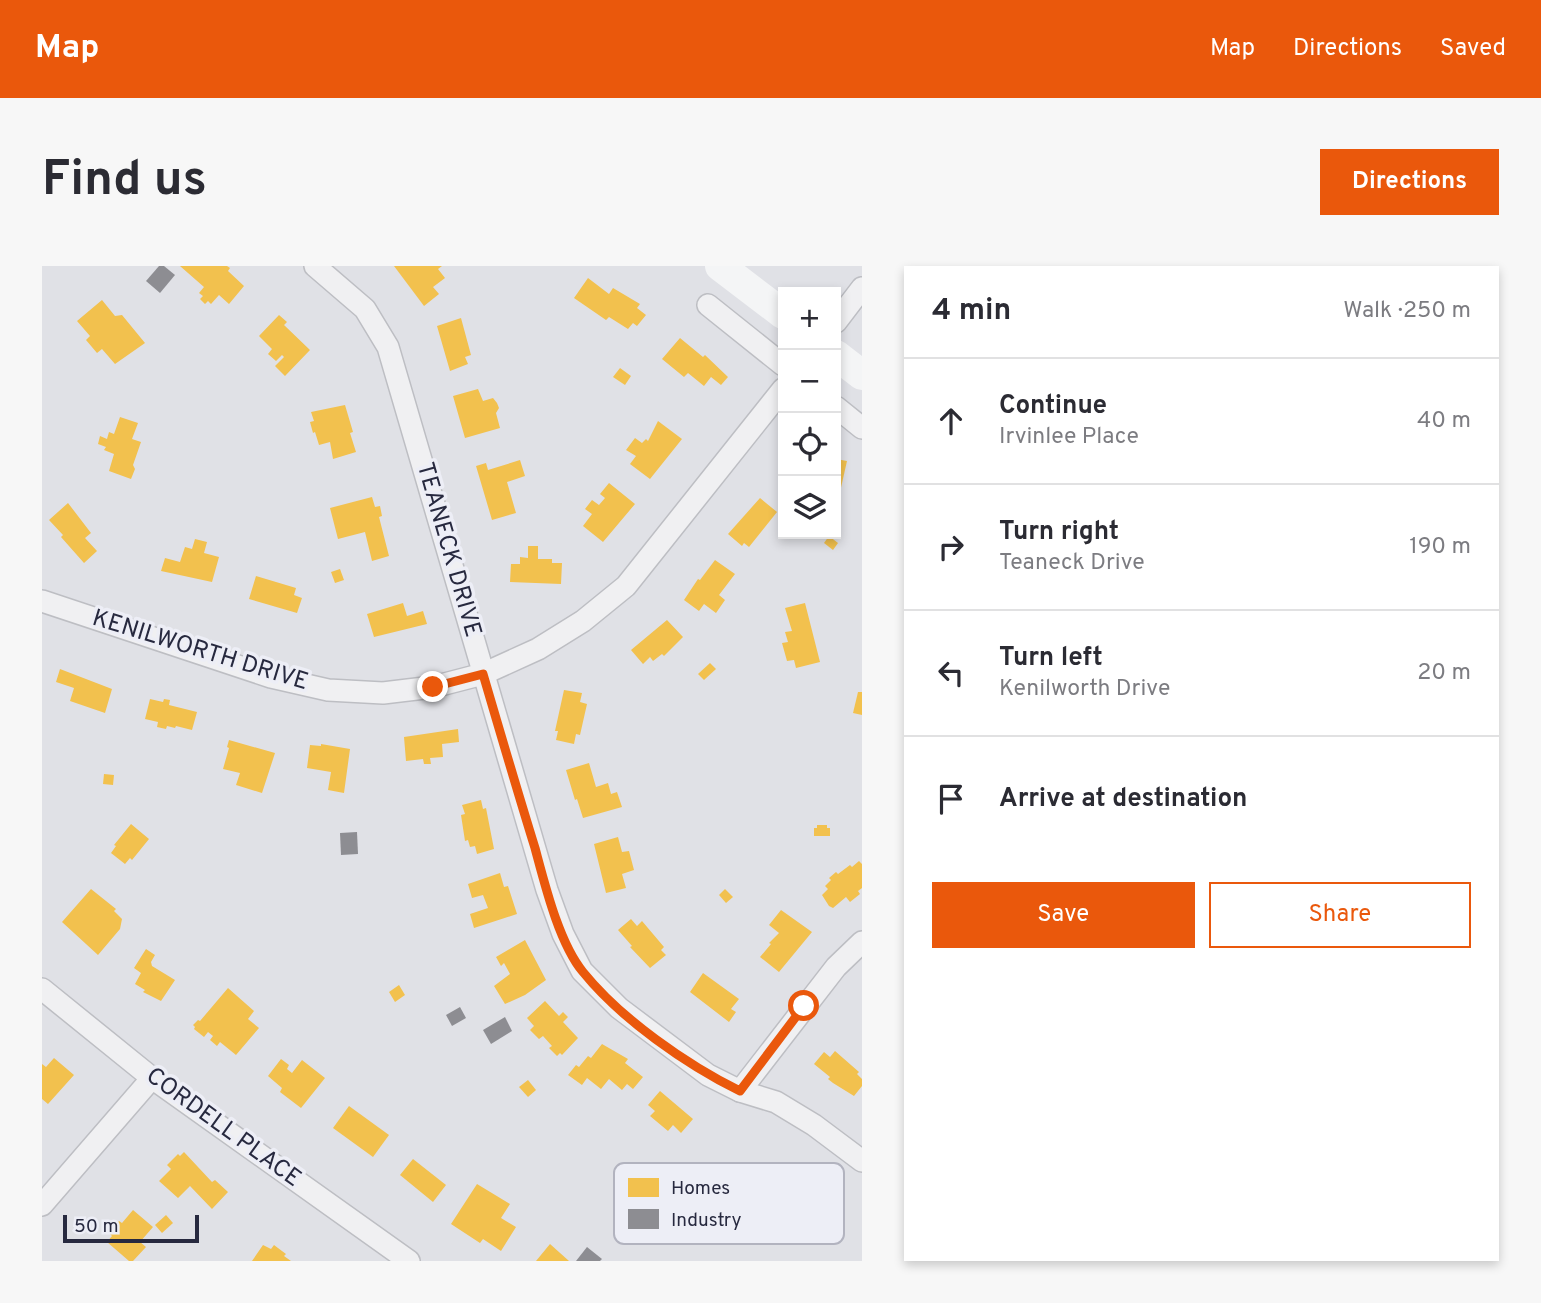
<!DOCTYPE html>
<meta charset="utf-8">
<style>
body{margin:0;font-family:Overpass,sans-serif;background:#f7f7f7;color:#2b2b33}
.controls{position:absolute;right:21px;top:21px;display:grid;overflow:hidden;border-radius:0px;box-shadow:0 4px 10px #0003}
.controls button{width:63px;height:63px;display:grid;place-items:center;padding:0;border:0;border-bottom:2px solid #e1e1e2;background:#fff;color:#2b2b33;font:35px sans-serif}
.scale{position:absolute;left:21px;bottom:18px;width:136px;box-sizing:border-box;padding-left:7px;border:4px solid #27293f;border-top:0;font-size:19px;line-height:24px;white-space:nowrap;color:#27293f;-webkit-text-stroke:5px #edeef6;paint-order:stroke}
.stop{position:absolute;width:21px;height:21px;margin:-16px;border:5px solid #ea580c;border-radius:50%;background:#fff}
.stop.end{background:#ea580c;border-color:#fff;box-shadow:0 2px 7px #0008}
.list{margin:0;padding:0;list-style:none}
h2{display:flex;justify-content:space-between;align-items:center;height:91px;margin:0;padding:0 28px;font-size:30px}
h2 small{font-size:23px;font-weight:400;color:#7c7c81}
.list li{display:grid;grid-template-columns:46px 1fr auto;gap:21px;align-items:center;box-sizing:border-box;height:126px;padding:0 28px;border-top:2px solid #e1e1e2}
.list b{display:block;font-size:26px;white-space:nowrap}
.list p{margin:0;font-size:23px;white-space:nowrap;color:#7c7c81}
.list em{font-size:23px;font-style:normal;color:#7c7c81}
.actions{display:flex;gap:14px;padding:21px 28px}
.actions a{flex:1;padding:16px 0;border:2px solid #ea580c;border-radius:0px;text-align:center;font-size:24px;color:#ea580c}
.actions .main{background:#ea580c;color:#fff}
.icon{flex:none;width:38px;height:38px;fill:none;stroke:currentColor;stroke-width:2;stroke-linecap:round;stroke-linejoin:round}
.map{position:relative;flex:none;width:820px;height:995px;overflow:hidden;border-radius:0px}
header{display:flex;align-items:center;gap:42px;box-sizing:border-box;height:98px;padding:0 35px;background:#ea580c;color:#fff}
header strong{font-size:33px}
nav{display:flex;gap:38px;margin-inline-start:auto;font-size:24px}
.intro{display:flex;align-items:center;justify-content:space-between;box-sizing:border-box;height:168px;padding:0 42px}
h1{margin:0;font-size:49px}
.button{padding:18px 32px;border-radius:0px;background:#ea580c;color:#fff;font-size:24px;font-weight:700}
main{display:flex;gap:42px;padding:0 42px}
aside{flex:1;background:#fff;border-radius:0px;box-shadow:0 4px 10px #0003}
.map>svg:first-child{display:block}
.homes{fill:#f2c14e}
.industry{fill:#8d8d92}
.lines{fill:none;stroke-linecap:round;stroke-linejoin:round}
.street-casing{stroke:#bdbec3;stroke-width:24}
.street{stroke:#f0f0f2;stroke-width:21}
.secondary{stroke:#f4f5f6;stroke-width:30}
.route{stroke:#ea580c;stroke-width:9}
.labels{text-anchor:middle;dominant-baseline:central;stroke-width:7;stroke-linejoin:round;paint-order:stroke}
.street-label{font-size:24px;fill:#27293f;stroke:#edeef6}
.key{fill:#edeef6;stroke:#b2b3bf;stroke-width:2}
.key-label{font-size:19px;fill:#27293f}
</style>
<header>
<strong>Map</strong>
<nav><a>Map</a><a>Directions</a><a>Saved</a></nav>
</header>
<div class="intro"><h1>Find us</h1><a class="button">Directions</a></div>
<main>
<div class="map">
<svg width="820" height="995" viewBox="0 0 820 995">
<rect width="100%" height="100%" fill="#e0e1e6"/>
<g class="homes">
<polygon points="138,0 185,0 188,2 186,5 202,20 187,38 177,29 169,38 166,35 163,38 158,33 161,30 157,27 162,21"/>
<polygon points="352,0 400,0 396,3 403,12 391,21 397,28 382,40"/>
<polygon points="546,12 567,28 571,22 598,38 595,42 604,49 595,60 591,57 586,63 567,51 564,54 532,32"/>
<polygon points="60,34 73,50 80,49 103,77 73,98 60,83 55,87 44,74 48,70 35,55"/>
<polygon points="237,49 245,56 242,59 268,84 243,110 233,100 242,91 240,89 234,95 226,88 230,83 217,70"/>
<polygon points="419,52 429,89 423,91 426,98 408,105 395,60"/>
<polygon points="638,72 661,91 663,89 686,111 679,119 669,111 662,120 646,107 642,111 620,93"/>
<polygon points="578,102 589,110 583,119 571,111"/>
<polygon points="436,123 441,135 451,132 455,137 457,142 454,147 458,162 423,172 411,130"/>
<polygon points="303,139 311,166 308,167 314,186 291,193 288,176 277,179 273,166 271,167 268,156 272,155 269,146"/>
<polygon points="78,151 96,157 90,173 99,176 91,199 93,203 89,213 67,205 72,188 62,184 64,181 56,178 58,170 65,173 67,166 72,168"/>
<polygon points="616,155 640,173 608,213 588,198 594,190 584,184 593,172 600,177 604,173 606,175"/>
<polygon points="794,193 805,195 798,226 794,225"/>
<polygon points="478,194 483,210 465,216 474,247 450,254 434,200 444,197 446,204"/>
<polygon points="567,217 593,238 561,276 541,260 550,248 543,243 550,234 557,239 563,232 558,228"/>
<polygon points="330,231 333,241 338,240 340,250 337,251 347,290 330,295 323,266 296,273 288,242"/>
<polygon points="718,232 735,246 707,281 702,277 700,280 686,268"/>
<polygon points="26,237 49,267 43,272 55,285 42,297 19,271 21,269 7,254"/>
<polygon points="787,270 796,277 791,284 782,277"/>
<polygon points="153,273 165,276 162,287 177,291 170,316 119,305 123,292 138,296 143,281 150,283"/>
<polygon points="486,280 496,280 496,293 510,293 510,297 520,297 519,318 468,316 469,298 478,298 478,291 486,292"/>
<polygon points="673,294 693,308 677,329 683,334 674,347 662,338 657,345 642,334 656,313 658,314"/>
<polygon points="298,303 302,314 293,317 289,306"/>
<polygon points="214,310 254,322 252,329 260,332 255,347 207,333"/>
<polygon points="361,337 365,350 381,345 385,358 332,371 325,348"/>
<polygon points="763,337 778,396 754,402 752,394 745,395 740,377 746,376 743,366 750,365 743,342"/>
<polygon points="625,354 641,371 622,390 620,388 611,395 608,391 601,398 589,384"/>
<polygon points="668,397 674,403 662,414 656,408"/>
<polygon points="18,403 70,423 63,447 28,435 32,422 14,416"/>
<polygon points="522,424 540,427 538,436 545,438 538,469 534,468 532,478 514,474 516,465 513,465"/>
<polygon points="816,426 820,426 820,449 811,447"/>
<polygon points="108,433 121,436 122,433 128,434 127,439 155,446 150,464 134,460 133,462 125,460 124,463 115,461 116,456 103,453"/>
<polygon points="416,463 417,476 400,478 401,491 388,492 389,498 382,498 381,493 364,495 362,471"/>
<polygon points="187,474 233,487 220,527 194,519 198,507 181,503 187,482 185,481"/>
<polygon points="279,478 308,483 302,527 286,524 289,506 265,502 268,479 279,480"/>
<polygon points="547,497 554,521 566,517 569,528 575,526 580,541 541,552 535,533 533,534 524,504"/>
<polygon points="62,508 72,509 71,519 61,518"/>
<polygon points="439,534 441,543 444,542 452,583 435,588 433,580 428,581 426,574 423,575 419,549 423,548 420,539"/>
<polygon points="89,558 107,573 90,594 88,592 83,598 69,587 74,580 72,579"/>
<polygon points="775,559 785,559 785,562 788,562 788,570 772,570 772,562 775,562"/>
<polygon points="576,571 580,586 587,585 592,604 580,608 584,622 564,627 552,578"/>
<polygon points="817,595 820,598 820,622 816,625 818,628 808,636 804,631 791,642 787,640 780,629 786,623 783,620 789,614 787,612 794,606 796,608 808,599 810,601"/>
<polygon points="458,607 462,621 466,620 475,648 432,662 428,648 446,642 441,629 430,632 426,618"/>
<polygon points="49,623 74,643 72,645 80,653 78,663 56,689 20,656"/>
<polygon points="683,623 691,631 684,637 677,629"/>
<polygon points="739,644 770,666 737,706 718,691 729,678 727,677 737,667 727,659"/>
<polygon points="589,653 595,660 600,655 622,681 619,684 624,689 608,702 588,681 590,680 576,664"/>
<polygon points="483,674 504,714 483,729 463,738 452,720 468,708 462,697 459,700 454,691"/>
<polygon points="104,683 113,689 109,696 110,700 133,714 119,735 101,726 103,724 93,718 99,707 92,702"/>
<polygon points="661,707 697,733 689,743 694,746 687,756 648,726"/>
<polygon points="357,719 363,729 353,736 347,726"/>
<polygon points="186,722 212,745 206,753 217,762 194,789 178,776 175,780 168,774 171,770 166,766 162,771 152,763 153,761 151,759 156,754 158,755"/>
<polygon points="503,735 517,750 521,746 526,751 521,756 536,772 520,789 518,787 515,790 507,782 510,780 501,770 497,773 488,764 492,760 485,752"/>
<polygon points="560,778 586,793 583,797 601,811 591,823 585,818 580,824 567,813 559,823 545,812 540,819 526,809 534,799 537,801 546,790 549,792"/>
<polygon points="793,785 817,806 815,808 820,813 820,820 812,830 791,817 786,813 788,811 772,798 782,786 788,791"/>
<polygon points="12,792 32,809 6,838 0,833 0,798 4,801"/>
<polygon points="239,793 247,799 245,803 250,807 260,794 283,812 259,842 238,826 240,822 226,810"/>
<polygon points="486,814 494,824 486,831 477,821"/>
<polygon points="618,825 651,853 639,867 631,859 626,865 608,850 613,845 606,839"/>
<polygon points="307,840 347,869 331,891 291,862"/>
<polygon points="142,886 170,916 173,914 186,926 170,943 148,920 136,932 117,915 129,903 125,899 136,888 138,890"/>
<polygon points="371,893 404,919 391,936 358,909"/>
<polygon points="435,918 468,938 459,952 474,961 459,985 441,973 438,977 409,958"/>
<polygon points="91,944 111,961 98,976 104,981 91,995 87,995 65,976 70,970 66,966 77,955 80,957"/>
<polygon points="124,949 131,957 120,967 113,959"/>
<polygon points="508,978 527,995 494,995"/>
<polygon points="221,979 229,983 232,979 244,988 242,990 249,995 210,995"/>
</g>
<g class="industry">
<polygon points="117,0 122,0 133,9 118,27 104,15"/>
<polygon points="315,566 316,588 299,589 298,567"/>
<polygon points="418,741 424,752 410,760 404,749"/>
<polygon points="463,751 470,765 449,778 441,764"/>
<polygon points="545,981 560,993 558,995 534,995"/>
</g>
<g class="lines">
<defs>
<g id="street">
<polyline points="273,0 323,43 346,81 505,624 521,668 540,705 577,742 666,809 698,825 734,836 772,859 820,895"/>
<polyline points="666,39 741,99"/>
<polyline points="794,56 820,22"/>
<polyline points="794,141 820,162"/>
<polyline points="0,335 229,411 286,424 341,427 391,421 441,408 496,383 541,355 584,320 741,123"/>
<polyline points="0,723 110,812 367,995"/>
<polyline points="698,825 794,701 820,676"/>
<polyline points="0,939 110,812"/>
</g>
</defs>
<use href="#street" class="street-casing"/>
<use href="#street" class="street"/>
<g class="secondary">
<polyline points="678,0 741,48"/>
<polyline points="794,89 820,109"/>
</g>
</g>
<g class="lines">
<path class="route" d="M391,421L441,408C458,466 475,524 493,582C503,619 517,677 541,706C579,753 645,799 698,825L762,740"/>
</g>
<g class="labels">
<g class="street-label">
<text transform="translate(406 284) rotate(74)">TEANECK DRIVE</text>
<text transform="translate(158 385) rotate(17)">KENILWORTH DRIVE</text>
<text transform="translate(181 862) rotate(36)">CORDELL PLACE</text>
</g>
</g>
<rect x="572" y="897" width="230" height="81" rx="10" class="key"/>
<rect x="586" y="912" width="31" height="19" fill="#f2c14e"/>
<rect x="586" y="943" width="31" height="20" fill="#8d8d92"/>
<g class="key-label">
<text x="629" y="928">Homes</text>
<text x="629" y="960">Industry</text>
</g>
</svg>
<div class="controls">
<button>+</button>
<button>−</button>
<button><svg class="icon" aria-label="locate" viewBox="0 0 24 24"><circle cx="12" cy="12" r="6"/><path d="M12 2v4M12 18v4M2 12h4M18 12h4"/></svg></button>
<button><svg class="icon" aria-label="layers" viewBox="0 0 24 24"><path d="M12 4l9 5-9 5-9-5zM3 14l9 5 9-5"/></svg></button>
</div>
<div class="scale">50 m</div>
<div class="stop" style="left:762px;top:740px"></div>
<div class="stop end" style="left:391px;top:421px"></div>
</div>
<aside>
<h2>4 min<small>Walk · 250 m</small></h2>
<ul class="list">
<li><svg class="icon" aria-label="ahead" viewBox="0 0 24 24"><path d="M12 20V5M6 11l6-6 6 6"/></svg><div><b>Continue</b><p>Irvinlee Place</p></div><em>40 m</em></li>
<li><svg class="icon" aria-label="right" viewBox="0 0 24 24"><path d="M7 20v-9h11M14 6l5 5-5 5"/></svg><div><b>Turn right</b><p>Teaneck Drive</p></div><em>190 m</em></li>
<li><svg class="icon" aria-label="left" viewBox="0 0 24 24"><path d="M17 20v-9H6M10 6l-5 5 5 5"/></svg><div><b>Turn left</b><p>Kenilworth Drive</p></div><em>20 m</em></li>
<li><svg class="icon" aria-label="arrive" viewBox="0 0 24 24"><path d="M6 21V4h12l-3 4 3 4H6"/></svg><div><b>Arrive at destination</b></div></li>
</ul>
<div class="actions"><a class="main">Save</a><a>Share</a></div>
</aside>
</main>
